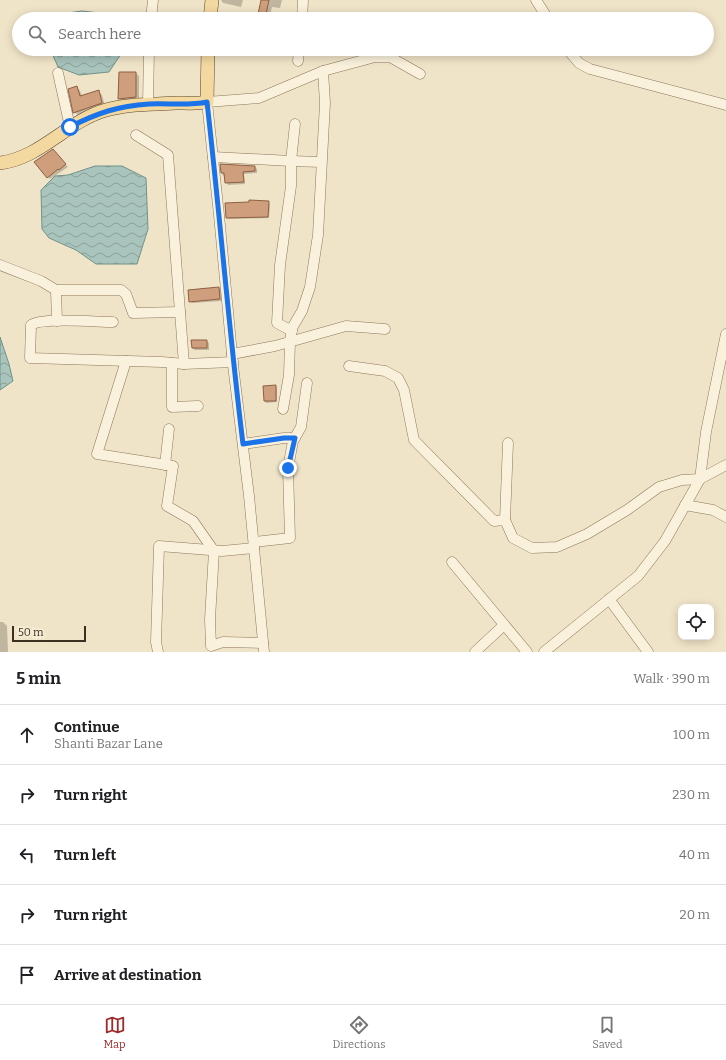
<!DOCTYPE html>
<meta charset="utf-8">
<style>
body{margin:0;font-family:Bitter,serif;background:#f6f6f6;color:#202124}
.controls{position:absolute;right:12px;bottom:12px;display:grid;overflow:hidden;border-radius:8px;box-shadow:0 2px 10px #0003}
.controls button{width:36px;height:36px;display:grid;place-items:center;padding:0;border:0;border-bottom:1px solid #e0e0e0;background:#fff;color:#202124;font:20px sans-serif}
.scale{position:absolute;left:12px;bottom:10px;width:74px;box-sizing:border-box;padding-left:4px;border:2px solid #3d2e20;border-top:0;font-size:11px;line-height:14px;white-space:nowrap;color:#3d2e20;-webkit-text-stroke:3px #f7eed8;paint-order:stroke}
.stop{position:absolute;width:12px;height:12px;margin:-9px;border:3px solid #1a73e8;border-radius:50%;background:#fff}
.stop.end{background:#1a73e8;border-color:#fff;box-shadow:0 1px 4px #0008}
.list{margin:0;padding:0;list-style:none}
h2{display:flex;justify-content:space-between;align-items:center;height:52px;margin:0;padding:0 16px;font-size:17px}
h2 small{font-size:13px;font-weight:400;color:#757577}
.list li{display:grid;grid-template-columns:26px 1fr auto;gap:12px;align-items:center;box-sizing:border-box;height:60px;padding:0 16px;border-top:1px solid #e0e0e0}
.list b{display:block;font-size:15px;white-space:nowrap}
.list p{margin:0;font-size:13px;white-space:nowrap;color:#757577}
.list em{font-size:13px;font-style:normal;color:#757577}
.icon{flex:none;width:22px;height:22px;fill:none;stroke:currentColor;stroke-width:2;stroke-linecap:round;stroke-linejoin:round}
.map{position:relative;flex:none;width:726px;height:652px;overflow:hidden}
.search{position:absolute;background:#fff;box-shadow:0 2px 10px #0003;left:12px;right:12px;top:12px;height:44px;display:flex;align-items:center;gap:10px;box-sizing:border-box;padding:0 14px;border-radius:22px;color:#757577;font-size:15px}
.sheet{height:352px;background:#fff}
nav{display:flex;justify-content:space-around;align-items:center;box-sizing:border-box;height:56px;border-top:1px solid #e0e0e0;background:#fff;font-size:11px;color:#757577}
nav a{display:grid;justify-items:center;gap:2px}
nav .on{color:#9e2a2b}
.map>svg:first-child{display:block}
.water{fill:url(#water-waves);stroke:#6f938a}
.shadow{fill:#0003}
.building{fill:#cf9f7d;stroke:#8d5f41}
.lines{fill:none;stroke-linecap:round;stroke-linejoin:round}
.minor-casing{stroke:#8d765c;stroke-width:11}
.major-casing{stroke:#5b4430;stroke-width:14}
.minor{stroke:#faf1dc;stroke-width:10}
.major{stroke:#f3d9a0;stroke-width:13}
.route{stroke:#1a73e8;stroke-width:5}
</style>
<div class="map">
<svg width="726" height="652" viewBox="0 0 726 652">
<defs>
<pattern id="water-waves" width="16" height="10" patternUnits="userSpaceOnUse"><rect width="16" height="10" fill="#a9c4bc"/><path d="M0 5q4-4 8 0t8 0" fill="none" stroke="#8ba098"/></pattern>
</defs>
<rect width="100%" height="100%" fill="#f0e4c8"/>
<g class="water">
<polygon points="82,11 109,14 115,19 63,19 67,13"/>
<polygon points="53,49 121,49 121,54 109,72 79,75 58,67 52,53"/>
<polygon points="95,166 122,166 146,178 148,229 137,264 96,264 76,250 49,238 42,229 41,190 55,176 68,175"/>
<polygon points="0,337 9,364 13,381 0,390"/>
</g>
<g class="shadow">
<polygon points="221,0 243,0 241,7 223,3"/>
<polygon points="262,0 282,0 280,8 272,7 269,19 258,19"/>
<polygon points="173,17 188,19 173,19"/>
<polygon points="120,73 136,73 139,76 139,100 123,102 119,99"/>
<polygon points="77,87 80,91 82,96 98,91 102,95 105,106 78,115 74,112"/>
<polygon points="53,150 68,167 50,179 48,177"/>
<polygon points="255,167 257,169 257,173 244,174 245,184 228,185 222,173"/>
<polygon points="268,202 270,204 269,218 229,219 227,217"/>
<polygon points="219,288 221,290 222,301 192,303 190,301"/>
<polygon points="206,341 209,343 209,350 195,350 192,348"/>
<polygon points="275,386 277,388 277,402 266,403 265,401"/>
<polygon points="0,622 3,622 7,626 8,652 0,652"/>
</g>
<g class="building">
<polygon points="261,0 269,0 265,19 257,19"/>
<polygon points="119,72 136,72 136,97 118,99"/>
<polygon points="77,86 80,96 99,90 102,103 73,113 68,89"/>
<polygon points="53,149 66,164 59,170 58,169 47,178 34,162"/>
<polygon points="220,164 255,166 255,171 243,172 244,182 225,183 224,173 221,173"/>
<polygon points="249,200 269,201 268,217 226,218 225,203 249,202"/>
<polygon points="219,287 220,299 189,302 188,290"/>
<polygon points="191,340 207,340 207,348 192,348"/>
<polygon points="276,385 276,401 264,401 263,386"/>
</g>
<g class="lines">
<defs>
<g id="minor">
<polyline points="536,0 548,19"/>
<polyline points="151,19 153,0"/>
<polyline points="302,19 303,0"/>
<polyline points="567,49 579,63 590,69 726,105"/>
<polyline points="298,61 299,49"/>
<polyline points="58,73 70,127"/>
<polyline points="148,104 149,49"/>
<polyline points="136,135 168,155 184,364"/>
<polyline points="213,157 291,161 321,162"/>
<polyline points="0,265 41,281 56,290 121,290 126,294 133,313 180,312"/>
<polyline points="56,290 57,321"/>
<path d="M113,322C96,322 43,317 31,325L30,358L162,362L184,364L233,362"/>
<polyline points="292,331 277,323 280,265 291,186 291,161 295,124"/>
<polyline points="232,354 275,346 346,326 385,329"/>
<polyline points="126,361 97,454 173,466 167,506 193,521 214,551 210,619 211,646 223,642 263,643"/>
<polyline points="172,363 172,407 198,406"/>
<polyline points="349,366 385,371 398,378 404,390 414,440 494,521 505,520 513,538 532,548 557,547 587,534 627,510 659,487 682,480 700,479 726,465"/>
<polyline points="283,409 289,375 290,341 292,328 302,311 310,287 318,235 325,103 323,71"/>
<polyline points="243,444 284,438 295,438"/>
<polyline points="165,465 169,429"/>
<polyline points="685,505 713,510 726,517"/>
<polyline points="505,520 508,443"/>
<polyline points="254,542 290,538 288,468 293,441 301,427 307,383"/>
<polyline points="452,562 527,652"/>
<polyline points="609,599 648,652"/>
<polyline points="158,652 156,642 159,546 222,551 254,548"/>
<polyline points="264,652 249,496 233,365 219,215 207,102 259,98 323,71 375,57 390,57 420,74"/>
<polyline points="475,652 504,625"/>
<polyline points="544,652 638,576 665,541 700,479 706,432 726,334"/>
</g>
<g id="major">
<polyline points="210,19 212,0"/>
<path d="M0,163C41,158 67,121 106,110C129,104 153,104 176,103C186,103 197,104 207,102L208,49"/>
</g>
</defs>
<use href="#minor" class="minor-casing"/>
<use href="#major" class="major-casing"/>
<use href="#minor" class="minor"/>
<use href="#major" class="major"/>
</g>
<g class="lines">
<path class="route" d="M70,127C97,113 118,106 149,104C168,103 189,106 207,102C220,216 229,331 243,444L284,438H295L288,468"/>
</g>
</svg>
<div class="controls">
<button><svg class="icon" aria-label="locate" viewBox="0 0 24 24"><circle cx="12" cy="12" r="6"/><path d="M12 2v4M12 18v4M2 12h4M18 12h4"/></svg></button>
</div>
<div class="scale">50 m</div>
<div class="stop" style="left:70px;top:127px"></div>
<div class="stop end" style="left:288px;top:468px"></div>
<div class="search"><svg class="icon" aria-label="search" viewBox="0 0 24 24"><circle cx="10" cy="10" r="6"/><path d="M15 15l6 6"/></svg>Search here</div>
</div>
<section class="sheet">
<h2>5 min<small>Walk · 390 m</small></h2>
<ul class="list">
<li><svg class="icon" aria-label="ahead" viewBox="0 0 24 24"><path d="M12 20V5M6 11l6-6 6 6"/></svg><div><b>Continue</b><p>Shanti Bazar Lane</p></div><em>100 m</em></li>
<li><svg class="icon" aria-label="right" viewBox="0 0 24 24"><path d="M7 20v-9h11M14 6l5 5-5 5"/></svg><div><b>Turn right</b></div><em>230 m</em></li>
<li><svg class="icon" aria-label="left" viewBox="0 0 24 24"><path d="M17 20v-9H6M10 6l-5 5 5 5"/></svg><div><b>Turn left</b></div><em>40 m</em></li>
<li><svg class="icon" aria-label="right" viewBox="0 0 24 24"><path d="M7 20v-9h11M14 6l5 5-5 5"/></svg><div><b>Turn right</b></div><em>20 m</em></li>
<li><svg class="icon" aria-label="arrive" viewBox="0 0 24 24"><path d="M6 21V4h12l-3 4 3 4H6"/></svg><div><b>Arrive at destination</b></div></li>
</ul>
</section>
<nav>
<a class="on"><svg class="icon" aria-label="map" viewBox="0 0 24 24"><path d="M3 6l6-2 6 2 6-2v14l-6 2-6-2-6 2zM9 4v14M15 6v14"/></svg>Map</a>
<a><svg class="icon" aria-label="directions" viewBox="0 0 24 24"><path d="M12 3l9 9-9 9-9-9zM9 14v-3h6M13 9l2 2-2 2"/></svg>Directions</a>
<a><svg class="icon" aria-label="saved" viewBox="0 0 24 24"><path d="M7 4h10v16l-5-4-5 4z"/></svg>Saved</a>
</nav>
